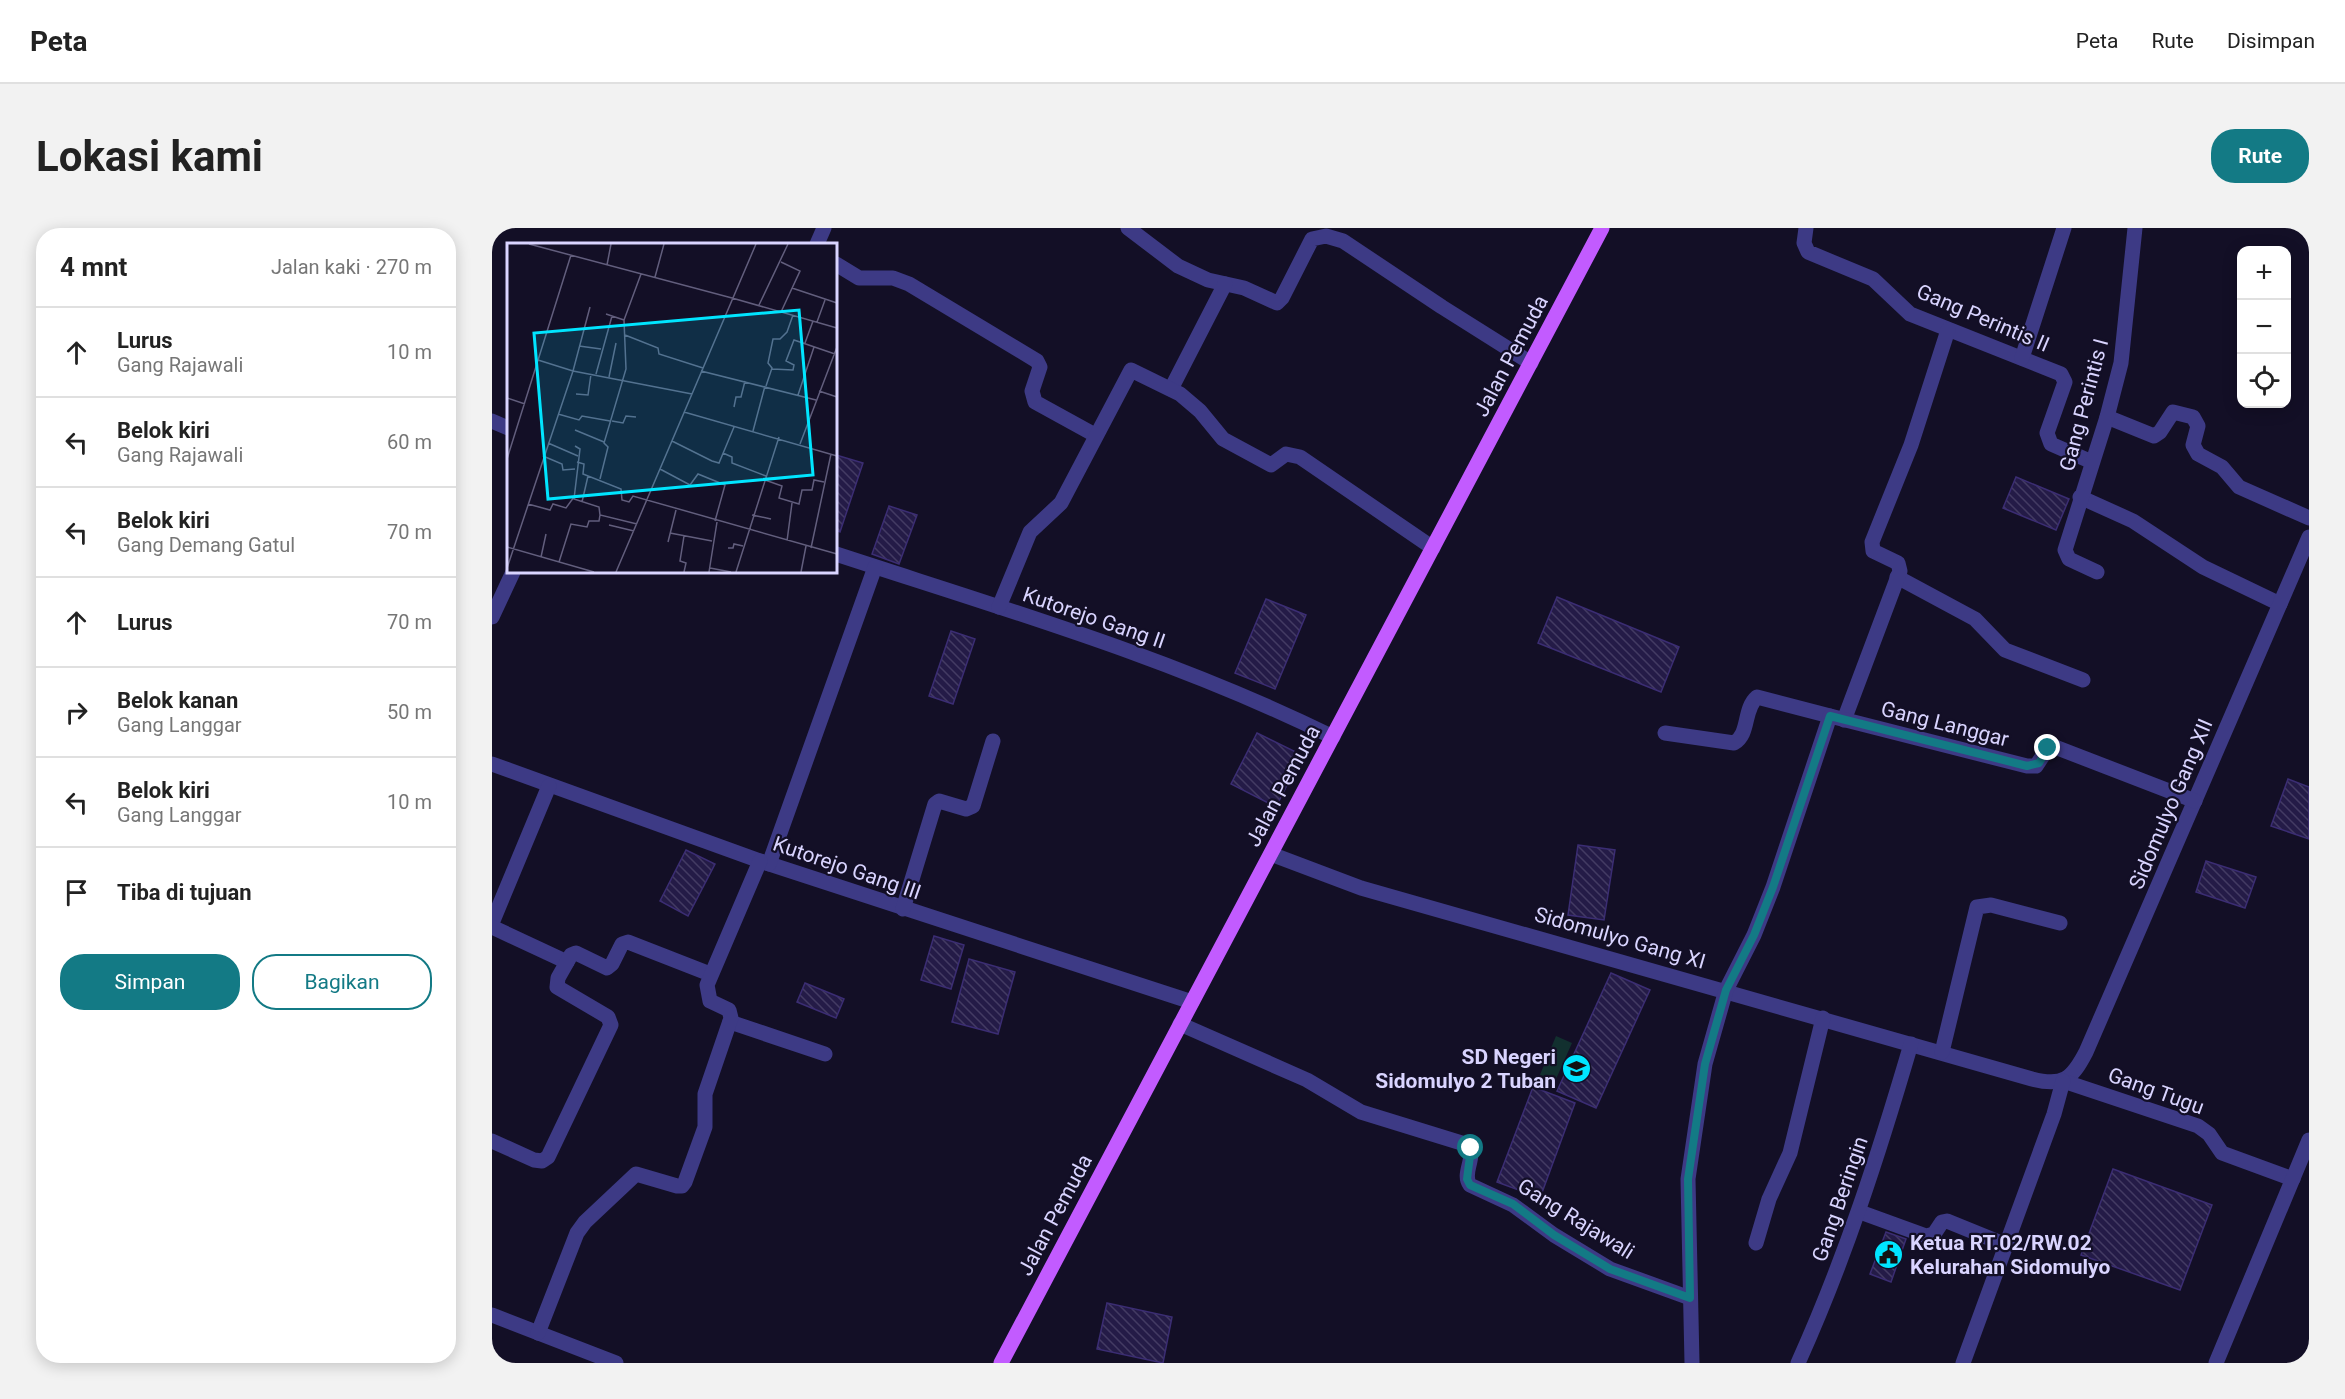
<!DOCTYPE html>
<html lang="id">
<meta charset="utf-8">
<style>
body{margin:0;font-family:Roboto,sans-serif;background:#f2f2f2;color:#222}
.controls{position:absolute;right:18px;top:18px;display:grid;overflow:hidden;border-radius:12px;box-shadow:0 3px 15px #0003}
.controls button{width:54px;height:54px;display:grid;place-items:center;padding:0;border:0;border-bottom:2px solid #e0e0e0;background:#fff;color:#222;font:30px sans-serif}
.stop{position:absolute;width:18px;height:18px;margin:-14px;border:4px solid #137a85;border-radius:50%;background:#fff}
.stop.end{background:#137a85;border-color:#fff;box-shadow:0 2px 6px #0008}
.list{margin:0;padding:0;list-style:none}
h2{display:flex;justify-content:space-between;align-items:center;height:78px;margin:0;padding:0 24px;font-size:26px}
h2 small{font-size:20px;font-weight:400;color:#767676}
.list li{display:grid;grid-template-columns:39px 1fr auto;gap:18px;align-items:center;box-sizing:border-box;height:90px;padding:0 24px;border-top:2px solid #e0e0e0}
.list b{display:block;font-size:22px;white-space:nowrap}
.list p{margin:0;font-size:20px;white-space:nowrap;color:#767676}
.list em{font-size:20px;font-style:normal;color:#767676}
.actions{display:flex;gap:12px;padding:18px 24px}
.actions a{flex:1;padding:14px 0;border:2px solid #137a85;border-radius:24px;text-align:center;font-size:21px;color:#137a85}
.actions .main{background:#137a85;color:#fff}
.icon{flex:none;width:33px;height:33px;fill:none;stroke:currentColor;stroke-width:2;stroke-linecap:round;stroke-linejoin:round}
.map{position:relative;flex:none;width:1817px;height:1135px;overflow:hidden;border-radius:24px}
header{display:flex;align-items:center;gap:36px;box-sizing:border-box;height:84px;padding:0 30px;background:#fff;border-bottom:2px solid #e0e0e0}
header strong{font-size:28px}
nav{display:flex;gap:33px;margin-inline-start:auto;font-size:21px}
.intro{display:flex;align-items:center;justify-content:space-between;box-sizing:border-box;height:144px;padding:0 36px}
h1{margin:0;font-size:42px}
.button{padding:15px 27px;border-radius:24px;background:#137a85;color:#fff;font-size:21px;font-weight:700}
main{display:flex;gap:36px;padding:0 36px}
aside{flex:1;background:#fff;border-radius:24px;box-shadow:0 3px 15px #0003}
.map>svg:first-child{display:block}
.green{fill:#12302f}
.building{fill:url(#building-back-hatch);stroke:#3b2d73;stroke-width:1.5}
.lines{fill:none;stroke-linecap:round;stroke-linejoin:round}
.minor{stroke:#3d3a85;stroke-width:15}
.major{stroke:#c25bff;stroke-width:15}
.route{stroke:#137a85;stroke-width:8}
.labels{text-anchor:middle;dominant-baseline:central;stroke-width:4.5;stroke-linejoin:round;paint-order:stroke}
.street-label{font-size:21px;fill:#d9d4ff;stroke:#130f26}
.poi-label{font-size:21px;font-weight:bold;fill:#d9d4ff;stroke:#130f26;text-anchor:end}
.inset-road{fill:none;stroke:#625e7d;stroke-width:1.5}
.view{fill:#00e5ff;fill-opacity:0.15;stroke:#00e5ff;stroke-width:3}
.inset-edge{fill:none;stroke:#d9d4ff;stroke-width:3}
</style>
<header>
<strong>Peta</strong>
<nav><a>Peta</a><a>Rute</a><a>Disimpan</a></nav>
</header>
<div class="intro"><h1>Lokasi kami</h1><a class="button">Rute</a></div>
<main>
<aside>
<h2>4 mnt<small>Jalan kaki · 270 m</small></h2>
<ul class="list">
<li><svg class="icon" aria-label="ahead" viewBox="0 0 24 24"><path d="M12 20V5M6 11l6-6 6 6"/></svg><div><b>Lurus</b><p>Gang Rajawali</p></div><em>10 m</em></li>
<li><svg class="icon" aria-label="left" viewBox="0 0 24 24"><path d="M17 20v-9H6M10 6l-5 5 5 5"/></svg><div><b>Belok kiri</b><p>Gang Rajawali</p></div><em>60 m</em></li>
<li><svg class="icon" aria-label="left" viewBox="0 0 24 24"><path d="M17 20v-9H6M10 6l-5 5 5 5"/></svg><div><b>Belok kiri</b><p>Gang Demang Gatul</p></div><em>70 m</em></li>
<li><svg class="icon" aria-label="ahead" viewBox="0 0 24 24"><path d="M12 20V5M6 11l6-6 6 6"/></svg><div><b>Lurus</b></div><em>70 m</em></li>
<li><svg class="icon" aria-label="right" viewBox="0 0 24 24"><path d="M7 20v-9h11M14 6l5 5-5 5"/></svg><div><b>Belok kanan</b><p>Gang Langgar</p></div><em>50 m</em></li>
<li><svg class="icon" aria-label="left" viewBox="0 0 24 24"><path d="M17 20v-9H6M10 6l-5 5 5 5"/></svg><div><b>Belok kiri</b><p>Gang Langgar</p></div><em>10 m</em></li>
<li><svg class="icon" aria-label="arrive" viewBox="0 0 24 24"><path d="M6 21V4h12l-3 4 3 4H6"/></svg><div><b>Tiba di tujuan</b></div></li>
</ul>
<div class="actions"><a class="main">Simpan</a><a>Bagikan</a></div>
</aside>
<div class="map">
<svg width="1817" height="1135" viewBox="0 0 1817 1135">
<defs>
<pattern id="building-back-hatch" width="6" height="6" patternUnits="userSpaceOnUse" patternTransform="scale(1.5)"><rect width="6" height="6" fill="#241b47"/><path d="M-1 5l2 2M0 0l6 6M5-1l2 2" fill="none" stroke="#433b63"/></pattern>
</defs>
<rect width="100%" height="100%" fill="#130f26"/>
<polygon class="green" points="1064,808 1080,815 1060,860 1045,854"/>
<g class="building">
<polygon points="344,227 371,235 348,304 344,302"/>
<polygon points="1524,249 1577,271 1564,302 1511,280"/>
<polygon points="397,278 425,287 407,336 380,326"/>
<polygon points="1065,369 1187,419 1169,464 1046,415"/>
<polygon points="774,371 814,387 783,461 743,445"/>
<polygon points="459,403 483,411 461,476 437,468"/>
<polygon points="765,505 810,527 784,579 739,556"/>
<polygon points="1796,551 1817,559 1817,611 1779,598"/>
<polygon points="1086,617 1123,622 1112,692 1076,687"/>
<polygon points="194,622 223,636 196,688 168,673"/>
<polygon points="1714,633 1764,649 1753,680 1704,664"/>
<polygon points="442,708 472,717 459,761 429,752"/>
<polygon points="477,731 523,744 506,806 460,794"/>
<polygon points="1119,745 1158,762 1104,880 1065,863"/>
<polygon points="313,755 352,771 344,790 305,774"/>
<polygon points="1041,859 1083,875 1048,970 1005,954"/>
<polygon points="1621,941 1720,977 1688,1062 1589,1027"/>
<polygon points="1394,1004 1414,1011 1399,1054 1378,1046"/>
<polygon points="615,1075 680,1089 671,1135 605,1121"/>
</g>
<g class="lines">
<g class="minor">
<polyline points="636,0 686,38 716,52 752,60 785,75 790,70 820,11 834,8 851,13 950,79 1039,135"/>
<polyline points="1314,0 1312,15 1316,24 1381,51 1418,86 1569,146 1573,154 1555,205 1559,216 1600,234"/>
<polyline points="325,16 332,0"/>
<polyline points="344,36 367,50 401,50 417,56 545,133 548,139 540,163 543,174 603,207"/>
<polyline points="1530,130 1572,0"/>
<polyline points="679,161 733,56"/>
<polyline points="1615,189 1662,208 1668,204 1681,184 1701,189 1706,198 1701,217 1706,226 1730,239 1747,259 1817,290"/>
<polyline points="0,193 16,200"/>
<polyline points="1588,269 1641,293 1711,339 1788,376"/>
<path d="M344,326C512,381 681,430 841,509"/>
<polyline points="1605,344 1577,331 1573,322 1615,189 1629,135 1643,0"/>
<polyline points="1405,349 1483,391 1513,422 1591,452"/>
<polyline points="507,379 538,304 569,275 639,142 688,166 708,183 731,211 779,237 794,226 808,229 941,320"/>
<polyline points="0,389 21,344"/>
<polyline points="1352,492 1408,343 1406,335 1381,323 1380,314 1419,217 1456,102"/>
<path d="M1173,505L1242,515C1258,506 1251,481 1265,469L1338,488"/>
<polyline points="0,536 268,633 700,774"/>
<path d="M779,626L869,660L1540,851C1571,859 1580,851 1594,824L1817,309"/>
<polyline points="277,636 383,339"/>
<polyline points="411,681 443,576 447,573 474,581 481,578 501,513"/>
<polyline points="0,695 57,558"/>
<polyline points="0,699 75,734"/>
<polyline points="238,794 333,826"/>
<path d="M688,796L815,852L869,884L976,917C985,930 969,945 978,957L1021,977L1062,1007L1118,1041L1198,1070"/>
<polyline points="1450,824 1485,679 1499,677 1568,695"/>
<polyline points="1571,853 1706,898 1717,906 1730,925 1801,951"/>
<polyline points="0,913 42,932 50,933 56,929 119,797 116,789 65,759 66,750 79,727 84,725 115,740 120,736 130,716 136,714 218,746"/>
<polyline points="1368,984 1434,1008 1442,1006 1450,994 1455,993 1514,1017"/>
<polyline points="1264,1015 1277,971 1298,925 1331,790"/>
<polyline points="0,1087 124,1135"/>
<polyline points="46,1105 85,1005 93,994 144,946 185,958 190,958 193,954 213,899 213,866 239,790 237,782 218,773 215,757 268,633"/>
<polyline points="1200,1135 1196,951 1213,836 1234,762 1262,707 1281,659 1338,488 1535,538 1544,538 1556,520 1563,519 1703,573"/>
<path d="M1306,1135C1353,1031 1387,925 1419,816"/>
<polyline points="1471,1135 1562,886 1571,853"/>
<polyline points="1724,1135 1817,912"/>
</g>
<polyline class="major" points="509,1135 1110,0"/>
</g>
<g class="lines">
<polyline class="route" points="979,920 975,951 978,957 1021,976 1062,1007 1118,1041 1198,1070 1196,951 1213,836 1234,762 1262,707 1281,659 1338,488 1535,538 1547,535 1556,520"/>
</g>
<defs>
<symbol id="school-disc" viewBox="-11 -11 22 22"><circle r="9.5" fill="#00e5ff" stroke="#130f26"/><path d="M0-5L7-2L0 1L-7-2ZM-4 1L0 2.5L4 1V4Q0 6-4 4Z" fill="#111"/></symbol>
<symbol id="civic-disc" viewBox="-11 -11 22 22"><circle r="9.5" fill="#00e5ff" stroke="#130f26"/><path d="M-.6-6.5H3V-4.5H.6V-3L4-1V1h2V6H-6V1h2V-1L-.6-3ZM-1.2 2.5V6h2.4V2.5Z" fill="#111"/></symbol>
</defs>
<g fill-rule="evenodd">
<use href="#school-disc" x="1068" y="824" width="33" height="33"/>
<use href="#civic-disc" x="1380" y="1010" width="33" height="33"/>
</g>
<g class="labels">
<g class="street-label">
<text transform="translate(1491 90) rotate(23)">Gang Perintis II</text>
<text transform="translate(1019 128) rotate(-62)">Jalan Pemuda</text>
<text transform="translate(1592 177) rotate(-75)">Gang Perintis I</text>
<text transform="translate(602 390) rotate(19)">Kutorejo Gang II</text>
<text transform="translate(1453 496) rotate(14)">Gang Langgar</text>
<text transform="translate(791 558) rotate(-62)">Jalan Pemuda</text>
<text transform="translate(1679 576) rotate(-67)">Sidomulyo Gang XII</text>
<text transform="translate(355 640) rotate(19)">Kutorejo Gang III</text>
<text transform="translate(1128 710) rotate(16)">Sidomulyo Gang XI</text>
<text transform="translate(1664 863) rotate(20)">Gang Tugu</text>
<text transform="translate(1348 971) rotate(-71)">Gang Beringin</text>
<text transform="translate(563 987) rotate(-62)">Jalan Pemuda</text>
<text transform="translate(1084 991) rotate(32)">Gang Rajawali</text>
</g>
<g class="poi-label">
<text x="1064" y="829">SD Negeri<tspan x="1064" dy="24">Sidomulyo 2 Tuban</tspan></text>
<text x="1418" y="1015" text-anchor="start">Ketua RT.02/RW.02<tspan x="1418" dy="24">Kelurahan Sidomulyo</tspan></text>
</g>
</g>
<g transform="translate(15 15)">
<rect width="330" height="330" fill="#130f26"/>
<path class="inset-road" d="M22,1L225,55M100,22L104,1M148,34L157,1M285,45L330,60M225,55L330,85M252,62L281,1M274,69L293,28L274,19M99,71L117,77M310,79L318,57M118,92L151,105L152,111L196,125M298,100L306,78M72,103L94,106M31,117L66,128L185,151M265,126L286,127L287,122L279,118L287,97L328,111M194,128L309,157M89,131L105,73M102,134L109,100M259,143L265,125L261,120L266,96H273L280,89L286,72M312,148L330,154M69,151L81,152L84,131M291,152L307,104M0,155L18,161M227,164L229,154H234L238,138M177,169L330,213M51,171L72,177L75,173L103,178M105,178L116,180L119,173L129,174M68,187L97,199M246,188L258,143M165,198L205,218M41,200L71,213M293,201L330,104M68,203L73,206L67,256L92,264L93,272L130,281M216,210L225,214V220L259,233M36,213L55,221L56,227L68,226M0,216L64,12M205,218L212,220L227,184M70,219L77,221L76,231L114,246L115,257L122,259L126,253L330,311M153,226L183,242L191,231L218,242L208,278M93,236L101,204L97,200L119,126L117,77L134,31M258,237L275,243L272,255L292,261L295,247H305L307,237L317,239M75,259L81,233M21,261L43,267L46,261L59,265L67,254M245,272L264,276M102,282L127,288M163,290L205,298M177,293L173,318L179,320L177,329M280,298L285,260M161,299L169,267M0,304L87,329M221,305H226L227,301L236,303M304,305L324,211M34,314L39,291M52,319L64,281L80,284L82,278H92L93,272M0,325L66,128L83,64M203,325L224,329M109,329L249,1M202,329L210,279M229,329L272,194M294,329L299,303"/>
<path class="view" d="M292,67L306,232L41,256L27,90Z"/>
<rect width="330" height="330" class="inset-edge"/>
</g>
</svg>
<div class="controls">
<button>+</button>
<button>−</button>
<button><svg class="icon" aria-label="locate" viewBox="0 0 24 24"><circle cx="12" cy="12" r="6"/><path d="M12 2v4M12 18v4M2 12h4M18 12h4"/></svg></button>
</div>
<div class="stop" style="left:979px;top:920px"></div>
<div class="stop end" style="left:1556px;top:520px"></div>
</div>
</main>
